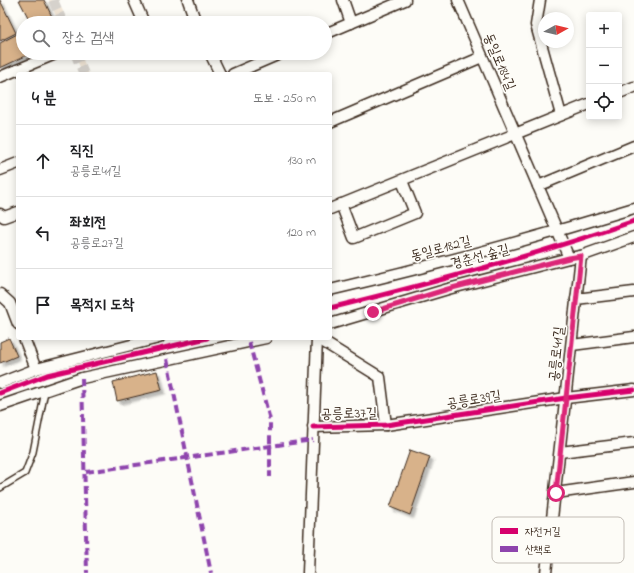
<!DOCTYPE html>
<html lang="ko">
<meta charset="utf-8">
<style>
body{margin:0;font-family:"Indie Flower","Poor Story",sans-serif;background:#f6f6f6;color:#202124}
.controls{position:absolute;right:12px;top:12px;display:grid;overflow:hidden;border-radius:4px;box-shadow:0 2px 10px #0003}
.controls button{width:36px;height:36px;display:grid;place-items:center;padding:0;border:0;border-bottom:1px solid #e0e0e0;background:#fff;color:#202124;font:20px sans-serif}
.compass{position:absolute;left:538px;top:12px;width:36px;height:36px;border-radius:50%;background:#fff;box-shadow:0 2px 10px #0003;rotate:82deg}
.stop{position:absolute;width:12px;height:12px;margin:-9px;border:3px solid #db2777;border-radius:50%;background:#fff}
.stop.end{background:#db2777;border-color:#fff;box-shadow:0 1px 4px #0008}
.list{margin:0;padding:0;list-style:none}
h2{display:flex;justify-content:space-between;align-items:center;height:52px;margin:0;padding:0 16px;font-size:17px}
h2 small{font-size:13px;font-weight:400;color:#757577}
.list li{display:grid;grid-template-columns:26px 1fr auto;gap:12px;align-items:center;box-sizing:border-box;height:72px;padding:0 16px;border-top:1px solid #e0e0e0}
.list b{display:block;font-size:15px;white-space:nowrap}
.list p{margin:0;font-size:13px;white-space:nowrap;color:#757577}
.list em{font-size:13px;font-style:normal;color:#757577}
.icon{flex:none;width:22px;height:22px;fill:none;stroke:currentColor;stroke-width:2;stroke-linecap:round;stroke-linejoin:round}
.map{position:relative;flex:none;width:634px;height:573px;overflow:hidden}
.search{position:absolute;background:#fff;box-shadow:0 2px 10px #0003;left:16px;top:16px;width:316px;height:44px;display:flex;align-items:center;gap:10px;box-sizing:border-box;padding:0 14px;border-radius:22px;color:#757577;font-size:15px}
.panel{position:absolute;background:#fff;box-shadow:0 2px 10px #0003;left:16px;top:72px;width:316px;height:268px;border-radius:4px}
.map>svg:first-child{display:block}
.built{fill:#f2e6d6}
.building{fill:#d8b28a;stroke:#3b2a1e;filter:url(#shadow)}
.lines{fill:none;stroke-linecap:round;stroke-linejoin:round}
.minor-tunnel{stroke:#d6d2cc;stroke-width:10;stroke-dasharray:10 5;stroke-linecap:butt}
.service-casing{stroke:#3b2a1e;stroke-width:8}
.minor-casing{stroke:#3b2a1e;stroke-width:13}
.path{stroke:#3b2a1e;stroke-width:2;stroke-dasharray:1 3;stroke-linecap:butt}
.service{stroke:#fdfcf7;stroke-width:5}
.minor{stroke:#fdfcf7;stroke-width:10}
.quiet{stroke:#8e44ad;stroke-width:4;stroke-dasharray:8 4;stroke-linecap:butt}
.cycleway-casing{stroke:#fdfcf7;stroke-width:8}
.cycleway{stroke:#d6006c;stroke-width:5}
.route{stroke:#db2777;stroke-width:5}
.labels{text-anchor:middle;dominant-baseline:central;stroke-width:3.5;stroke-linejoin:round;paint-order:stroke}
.street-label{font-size:14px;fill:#3b2a1e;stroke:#fdfcf7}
.key{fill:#fdfcf7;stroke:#c3bdb6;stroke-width:1}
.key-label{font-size:11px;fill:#3b2a1e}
</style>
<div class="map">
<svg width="634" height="573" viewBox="0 0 634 573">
<defs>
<filter id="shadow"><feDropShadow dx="3.5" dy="3.5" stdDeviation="1" flood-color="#0004"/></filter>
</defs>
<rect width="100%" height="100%" fill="#fdfcf7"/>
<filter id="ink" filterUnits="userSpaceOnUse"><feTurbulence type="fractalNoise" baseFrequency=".025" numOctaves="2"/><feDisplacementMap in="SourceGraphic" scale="8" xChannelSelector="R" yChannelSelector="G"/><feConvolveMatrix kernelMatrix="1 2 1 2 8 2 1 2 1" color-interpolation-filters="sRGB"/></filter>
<g filter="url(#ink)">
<g class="built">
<polygon points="49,0 58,0 68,23 59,23"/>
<polygon points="74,53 80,53 89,74 83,74"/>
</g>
<g class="building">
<polygon points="0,0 16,33 0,41"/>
<polygon points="19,0 44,0 55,23 31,23"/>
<polygon points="23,31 23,53 32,53 0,68 0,43"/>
<polygon points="9,338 17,356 0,363 0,342"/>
<polygon points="157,371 162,390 117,401 113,382"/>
<polygon points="410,450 430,457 410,515 390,507"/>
</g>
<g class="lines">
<g class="minor-tunnel">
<polyline points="53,0 63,23"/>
<polyline points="75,53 84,74"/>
</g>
<defs>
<polyline id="service" points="0,488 25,473 33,452 45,391"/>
<g id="minor">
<polyline points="134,0 144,23"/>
<polyline points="188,0 196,23"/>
<polyline points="343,0 351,23"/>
<polyline points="458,0 569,258"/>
<polyline points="540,0 536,25 561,115"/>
<polyline points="325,34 405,0"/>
<polyline points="210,53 220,74"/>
<polyline points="233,74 282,53"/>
<polyline points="0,77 53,55"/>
<polyline points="619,93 634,87"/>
<polyline points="330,122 482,57"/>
<polyline points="0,170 18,163"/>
<polyline points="538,186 634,146"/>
<polyline points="341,204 354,238 415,213 402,181"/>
<polyline points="330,209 589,104"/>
<polyline points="0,214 4,217 18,212"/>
<path d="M330,290C432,266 533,239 634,208"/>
<polyline points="0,294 10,303 18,324"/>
<polyline points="576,299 634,292"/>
<polyline points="330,324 448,289 569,258 581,256 634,237"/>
<polyline points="24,338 36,369"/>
<polyline points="317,338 380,377 386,425"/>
<polyline points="572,345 634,337"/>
<polyline points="0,383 36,369 159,338"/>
<polyline points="0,406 82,378 266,338"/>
<polyline points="313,427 386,425 566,398 634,390"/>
<polyline points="560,452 634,443"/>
<polyline points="556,493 634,482"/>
<polyline points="308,573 317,338"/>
<polyline points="546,573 581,256"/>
</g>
</defs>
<use href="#service" class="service-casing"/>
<use href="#minor" class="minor-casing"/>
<g class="path">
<polyline points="573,242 634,221"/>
<polyline points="537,254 553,249"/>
<polyline points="330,308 399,291"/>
<polyline points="196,340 207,338"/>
</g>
<use href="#service" class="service"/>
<use href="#minor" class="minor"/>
<g class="quiet">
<polyline points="249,342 270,420 270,477"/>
<polyline points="167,359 211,573"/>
<polyline points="82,378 87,573"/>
<polyline points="86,472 313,440"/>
</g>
<defs>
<g id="cycleway">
<path d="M330,308C433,283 534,256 634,221"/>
<polyline points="0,393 47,375 207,338"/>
<polyline points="313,427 386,425 566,398 634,390"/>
</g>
</defs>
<use href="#cycleway" class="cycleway-casing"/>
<use href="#cycleway" class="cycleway"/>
</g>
</g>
<g class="lines" filter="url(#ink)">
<polyline class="route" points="373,312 448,289 569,258 581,256 556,493"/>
</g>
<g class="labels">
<g class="street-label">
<text transform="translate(499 62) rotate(67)">동일로184길</text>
<text transform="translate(441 249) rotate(-15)">동일로182길</text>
<text transform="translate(480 257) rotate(-15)">경춘선 숲길</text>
<text transform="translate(557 354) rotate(-84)">공릉로41길</text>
<text transform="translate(474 400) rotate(-9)">공릉로39길</text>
<text transform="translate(349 414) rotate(-1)">공릉로37길</text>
</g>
</g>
<rect x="492" y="517" width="132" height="46" rx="6" class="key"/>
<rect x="500" y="528" width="18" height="6" fill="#d6006c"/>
<rect x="500" y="546" width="18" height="6" fill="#8e44ad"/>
<g class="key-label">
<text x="525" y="535">자전거길</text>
<text x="525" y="553">산책로</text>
</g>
</svg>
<div class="controls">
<button>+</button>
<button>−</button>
<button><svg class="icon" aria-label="locate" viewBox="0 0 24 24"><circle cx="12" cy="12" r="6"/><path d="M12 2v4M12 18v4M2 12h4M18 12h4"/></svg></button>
</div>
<svg class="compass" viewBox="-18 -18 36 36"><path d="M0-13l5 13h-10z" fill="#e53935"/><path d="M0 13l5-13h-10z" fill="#757577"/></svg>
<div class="stop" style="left:556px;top:493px"></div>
<div class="stop end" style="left:373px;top:312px"></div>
<div class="search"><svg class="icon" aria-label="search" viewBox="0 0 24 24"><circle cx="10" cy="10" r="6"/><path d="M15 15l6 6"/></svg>장소 검색</div>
<section class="panel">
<h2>4 분<small>도보 · 250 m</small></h2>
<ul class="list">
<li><svg class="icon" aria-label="ahead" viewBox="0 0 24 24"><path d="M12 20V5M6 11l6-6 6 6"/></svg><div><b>직진</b><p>공릉로41길</p></div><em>130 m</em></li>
<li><svg class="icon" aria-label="left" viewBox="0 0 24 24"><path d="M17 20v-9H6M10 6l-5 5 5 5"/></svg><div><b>좌회전</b><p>공릉로27길</p></div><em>120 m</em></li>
<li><svg class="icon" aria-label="arrive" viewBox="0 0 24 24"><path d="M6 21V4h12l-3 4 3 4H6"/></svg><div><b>목적지 도착</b></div></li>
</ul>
</section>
</div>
